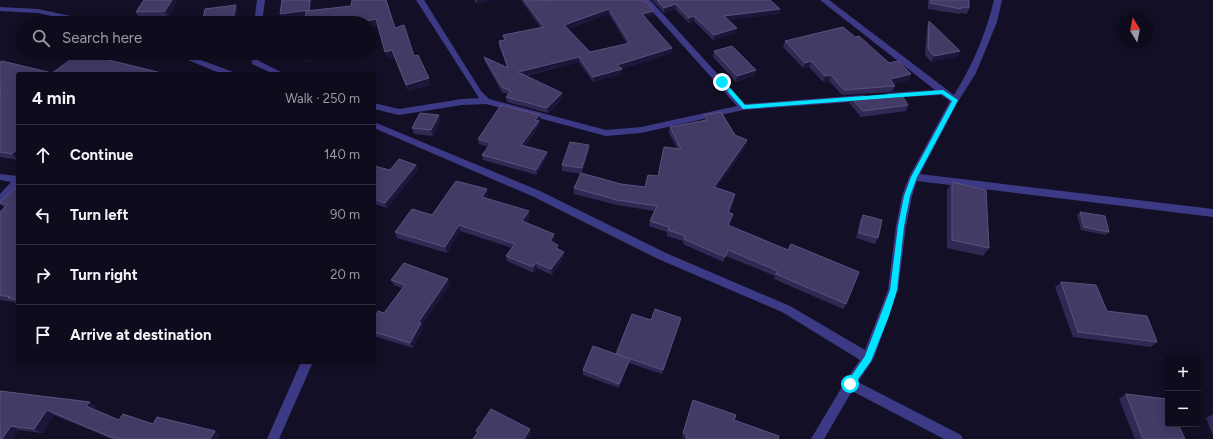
<!DOCTYPE html>
<meta charset="utf-8">
<style>
body{margin:0;font-family:Figtree,sans-serif;background:#1c1929;color:#f1f3f6}
.controls{position:absolute;right:12px;bottom:12px;display:grid;overflow:hidden;border-radius:4px;box-shadow:0 2px 10px #0003}
.controls button{width:36px;height:36px;display:grid;place-items:center;padding:0;border:0;border-bottom:1px solid #2e2b3b;background:#0e0b1c;color:#f1f3f6;font:20px sans-serif}
.compass{position:absolute;left:1117px;top:12px;width:36px;height:36px;border-radius:50%;background:#0e0b1c;box-shadow:0 2px 10px #0003;rotate:350deg}
.stop{position:absolute;width:12px;height:12px;margin:-9px;border:3px solid #00e5ff;border-radius:50%;background:#fff}
.stop.end{background:#00e5ff;border-color:#fff;box-shadow:0 1px 4px #0008}
.list{margin:0;padding:0;list-style:none}
h2{display:flex;justify-content:space-between;align-items:center;height:52px;margin:0;padding:0 16px;font-size:17px}
h2 small{font-size:13px;font-weight:400;color:#9b9ba3}
.list li{display:grid;grid-template-columns:26px 1fr auto;gap:12px;align-items:center;box-sizing:border-box;height:60px;padding:0 16px;border-top:1px solid #2e2b3b}
.list b{display:block;font-size:15px;white-space:nowrap}
.list em{font-size:13px;font-style:normal;color:#9b9ba3}
.icon{flex:none;width:22px;height:22px;fill:none;stroke:currentColor;stroke-width:2;stroke-linecap:round;stroke-linejoin:round}
.map{position:relative;flex:none;width:1213px;height:439px;overflow:hidden}
.search{position:absolute;background:#0e0b1c;box-shadow:0 2px 10px #0003;left:16px;top:16px;width:360px;height:44px;display:flex;align-items:center;gap:10px;box-sizing:border-box;padding:0 14px;border-radius:22px;color:#9b9ba3;font-size:15px}
.panel{position:absolute;background:#0e0b1c;box-shadow:0 2px 10px #0003;left:16px;top:72px;width:360px;height:292px;border-radius:4px}
.map>svg:first-child{display:block}
.lines{fill:none;stroke-linecap:round;stroke-linejoin:round}
.street{fill:#3d3a85;fill-rule:evenodd}
.wall{fill:#312854;fill-rule:evenodd}
.shaded-wall{fill:#1d163a}
.building{fill:#433a66;stroke:#5a527e;fill-rule:evenodd}
.route{fill:#00e5ff}
</style>
<div class="map">
<svg width="1213" height="439" viewBox="0 0 1213 439">
<rect width="100%" height="100%" fill="#130f26"/>
<g class="lines">
<g class="street">
<polygon points="257,0 265,0 262,23 254,23"/>
<polygon points="416,0 424,0 481,91 489,99 606,130 641,127 737,106 642,0 650,0 745,104 864,95 868,98 864,101 743,110 641,133 606,136 486,104 462,105 399,115 374,109 374,103 399,109 462,99 479,98"/>
<path d="M820,0H829L954,95C972,66 986,34 994,0H1002L997,22L976,73L959,100L920,174L1213,209V217L917,181L912,196L906,226L898,290L874,358L858,382L961,435L963,439H944L852,391L824,439H811L846,380L860,360L782,312L658,259L534,197L374,128V122L540,191L666,253L790,306L865,350L888,290L896,226L902,196L909,177L950,101L941,95L885,98L884,96L888,93L935,90Z"/>
<polygon points="0,7 38,9 94,21 98,23 83,23 38,13 0,11"/>
<polygon points="171,53 182,53 233,72 234,74 222,74"/>
<polygon points="251,53 259,53 259,61 285,74 274,74 252,64"/>
<polygon points="0,174 18,176 18,187 3,203 0,204 0,194 11,182 0,180"/>
<polygon points="301,362 313,362 279,439 267,439"/>
</g>
</g>
<g class="wall">
<polygon points="474,0 491,0 477,4"/>
<path d="M521,0H544V1L547,0L654,16L645,18L672,48L671,53L621,69V74L593,82L579,62L526,76L563,98L548,113L507,102L506,97L508,94L502,92L485,62L484,57L507,67L499,46V41L504,40L503,35L541,28ZM609,14L627,44L590,52L568,29Z"/>
<polygon points="652,0 770,0 780,9 779,14 728,20 737,28 736,33 713,40 694,21 689,23 675,9 664,13"/>
<polygon points="928,0 969,0 969,8 967,14 960,13 959,14 928,9"/>
<polygon points="177,2 168,17 139,18 136,12"/>
<polygon points="312,10 395,28 414,56 431,85 408,91 394,57 387,58 377,26 369,27 369,23 306,17 283,20"/>
<polygon points="929,21 960,51 957,57 931,62 925,55 927,27"/>
<polygon points="855,37 909,80 893,84 895,86 892,92 842,95 829,81 823,82 809,67 803,68 783,47 785,41"/>
<polygon points="714,51 756,70 754,76 736,82 713,57"/>
<polygon points="0,62 52,73 166,74 18,74 18,160 0,157"/>
<polygon points="851,98 908,105 906,111 861,117 849,103"/>
<polygon points="439,115 440,121 433,136 414,134 412,128"/>
<polygon points="704,115 735,135 747,140 746,146 716,188 734,200 729,213 731,219 729,226 846,304 843,309 774,279 775,276 726,256 723,262 683,244 683,241 667,236 667,232 649,226 650,221 654,211 617,205 574,194 574,188 581,174 562,171 562,165 589,151 582,173 621,184 645,187 658,176 677,148 669,133 670,127 704,120"/>
<polygon points="541,120 539,122 539,126 525,146 547,152 547,157 537,175 483,160 482,155 488,147 479,144 478,139"/>
<polygon points="416,165 418,170 387,208 374,204 374,166 390,170"/>
<polygon points="952,182 989,248 983,256 947,248 947,190"/>
<polygon points="18,187 18,305 16,304 14,302 0,300 0,212 4,208 0,204 0,202"/>
<polygon points="488,195 486,198 530,217 526,223 555,240 553,242 564,257 552,275 537,268 534,273 507,261 506,256 512,248 460,231 447,253 397,238 395,232"/>
<polygon points="1080,212 1109,232 1106,235 1081,230 1077,215"/>
<polygon points="863,215 878,238 875,244 856,238 860,220"/>
<polygon points="448,279 450,284 422,325 423,328 413,348 374,336 374,318 384,313 402,288 394,285 391,280"/>
<polygon points="1061,282 1107,311 1157,342 1151,347 1073,337 1055,287"/>
<polygon points="651,320 680,323 662,374 629,363 619,388 583,375 583,370 616,355 616,354"/>
<polygon points="0,391 90,402 96,406 93,410 119,420 215,431 220,435 217,439 112,439 54,415 42,433 19,430 13,439"/>
<polygon points="1126,394 1185,439 1135,439 1119,399"/>
<polygon points="1213,414 1213,436 1206,418"/>
<polygon points="734,420 686,439 682,437 683,433"/>
</g>
<g class="shaded-wall">
<polygon points="172,0 176,0 177,2 168,17 165,11"/>
<polygon points="310,0 312,0 311,16 283,20 280,14"/>
<polygon points="477,0 491,0 477,4"/>
<polygon points="676,4 675,9 664,13 664,8"/>
<polygon points="236,5 238,11 236,23 232,23"/>
<polygon points="609,9 609,14 565,30 564,25"/>
<polygon points="780,9 779,14 723,21 724,16"/>
<polygon points="654,11 654,16 641,19 642,14"/>
<polygon points="694,16 694,21 689,23 689,18"/>
<polygon points="376,19 378,26 369,27 369,23 356,23"/>
<polygon points="737,28 736,33 713,40 714,35"/>
<polygon points="672,48 671,53 617,70 617,65"/>
<polygon points="392,50 394,57 387,58 385,52"/>
<polygon points="960,51 957,57 931,62 934,56"/>
<polygon points="320,53 345,53 345,56 305,62 303,55"/>
<polygon points="579,57 579,62 519,77 518,72"/>
<polygon points="811,61 809,67 803,68 805,63"/>
<polygon points="622,69 621,74 593,82 593,77"/>
<polygon points="756,70 754,76 736,82 737,76"/>
<polygon points="911,74 909,80 888,85 890,79"/>
<polygon points="831,75 829,81 823,82 825,76"/>
<polygon points="429,78 431,85 408,91 406,85"/>
<polygon points="562,93 563,98 548,113 547,108"/>
<polygon points="439,115 440,121 433,136 431,130"/>
<polygon points="540,115 541,120 539,122 539,126 521,150 521,145 535,120"/>
<polygon points="747,140 746,146 712,193 714,187"/>
<polygon points="589,145 589,151 582,174 582,168"/>
<polygon points="18,148 18,160 12,154"/>
<polygon points="547,152 547,157 537,175 536,170"/>
<polygon points="416,165 418,170 387,208 385,203"/>
<polygon points="487,189 488,195 483,202 482,197"/>
<polygon points="735,194 734,200 726,218 728,212"/>
<polygon points="529,211 530,217 523,227 522,221"/>
<polygon points="459,225 460,231 447,253 445,247"/>
<polygon points="554,234 555,240 550,246 550,241"/>
<polygon points="558,245 559,250 556,248"/>
<polygon points="564,252 564,257 552,275 551,269"/>
<polygon points="536,263 537,268 534,273 533,267"/>
<polygon points="448,279 450,284 422,325 423,328 413,348 410,343 418,323"/>
<polygon points="681,318 680,323 662,374 663,370"/>
<polygon points="630,359 629,364 619,388 619,384"/>
<polygon points="90,402 96,406 92,411 86,406"/>
<polygon points="47,410 54,415 42,433 34,429"/>
<polygon points="11,426 19,430 13,439 2,439"/>
<polygon points="530,429 531,434 528,439 524,439"/>
<polygon points="215,431 220,435 217,439 210,439"/>
</g>
<g class="building">
<polygon points="144,0 172,0 165,11 136,12"/>
<polygon points="282,0 310,0 309,10 280,14"/>
<polygon points="352,0 386,0 395,28 404,25 414,56 418,55 429,78 406,85 392,50 385,52 376,19 356,23 305,23 306,11 351,6"/>
<path d="M524,0H544V1L547,0H645L654,11L642,14L672,48L617,65L622,69L593,77L579,57L518,72L562,93L547,108L506,97L511,91L502,87L484,57L508,68L499,41L505,40L503,35L544,27ZM609,9L630,43L590,52L564,25Z"/>
<polygon points="657,0 770,0 780,9 724,16 737,28 714,35 694,16 689,18 676,4 664,8"/>
<polygon points="931,0 969,0 969,8 962,7 961,9 930,3"/>
<polygon points="236,5 232,23 202,23 205,9"/>
<polygon points="929,21 960,51 934,56 928,49"/>
<polygon points="843,27 855,37 859,36 889,63 898,61 911,74 890,79 895,86 844,90 831,75 825,76 811,61 805,63 785,41"/>
<polygon points="732,46 756,70 737,76 714,51"/>
<polygon points="80,53 166,74 18,74 18,148 12,154 0,152 0,91 1,90 0,89 0,62 2,61 52,73"/>
<polygon points="303,53 320,53 303,55"/>
<polygon points="901,94 908,105 863,111 851,98"/>
<polygon points="501,105 540,115 535,120 539,121 521,145 547,152 536,170 482,155 491,143 478,139"/>
<polygon points="721,112 735,135 747,140 714,187 735,194 728,212 733,214 728,225 788,250 791,244 859,272 846,304 776,274 778,271 728,250 725,257 684,239 685,236 668,230 669,227 650,221 657,206 617,200 574,188 581,173 621,184 645,187 648,175 658,176 664,147 681,149 670,127 707,120 704,115"/>
<polygon points="420,113 439,115 431,130 412,128"/>
<polygon points="570,142 589,145 582,168 562,165"/>
<polygon points="399,159 416,165 385,203 374,199 374,166 390,170"/>
<polygon points="456,181 487,189 482,197 529,211 522,221 554,234 550,241 558,245 556,248 564,252 551,269 536,263 533,267 506,256 515,244 459,225 445,247 395,232 412,209 432,215"/>
<polygon points="952,182 986,190 989,248 952,240"/>
<polygon points="16,187 18,187 18,300 8,298 10,297 0,295 0,212 7,205 0,203 0,202"/>
<polygon points="1080,212 1105,216 1109,232 1084,227"/>
<polygon points="863,215 882,220 878,238 859,233"/>
<polygon points="404,263 448,279 418,323 421,323 410,343 374,332 374,318 378,311 384,313 405,285 391,280"/>
<polygon points="1061,282 1096,285 1107,311 1147,316 1157,342 1078,332"/>
<polygon points="655,309 681,318 663,370 616,354 632,314 651,320"/>
<polygon points="593,346 630,359 619,384 583,370"/>
<polygon points="0,391 90,402 86,406 119,420 123,414 153,424 157,417 215,431 210,439 118,439 108,436 47,410 34,429 11,426 2,439 0,439"/>
<polygon points="1126,394 1167,399 1168,424 1178,424 1185,439 1143,439"/>
<polygon points="693,400 736,415 734,420 779,436 778,439 686,439 687,434 683,433"/>
<polygon points="491,409 530,429 524,439 473,439 478,432 476,431"/>
</g>
<polygon class="route" points="720,81 724,81 745,105 943,90 958,100 917,177 910,196 904,226 897,290 889,316 871,361 853,386 847,386 846,384 865,356 890,290 898,226 904,196 911,177 952,101 942,94 743,109 720,83"/>
</svg>
<div class="controls">
<button>+</button>
<button>−</button>
</div>
<svg class="compass" viewBox="-18 -18 36 36"><path d="M0-13l5 13h-10z" fill="#e53935"/><path d="M0 13l5-13h-10z" fill="#9b9ba3"/></svg>
<div class="stop" style="left:850px;top:384px"></div>
<div class="stop end" style="left:722px;top:82px"></div>
<div class="search"><svg class="icon" aria-label="search" viewBox="0 0 24 24"><circle cx="10" cy="10" r="6"/><path d="M15 15l6 6"/></svg>Search here</div>
<section class="panel">
<h2>4 min<small>Walk · 250 m</small></h2>
<ul class="list">
<li><svg class="icon" aria-label="ahead" viewBox="0 0 24 24"><path d="M12 20V5M6 11l6-6 6 6"/></svg><div><b>Continue</b></div><em>140 m</em></li>
<li><svg class="icon" aria-label="left" viewBox="0 0 24 24"><path d="M17 20v-9H6M10 6l-5 5 5 5"/></svg><div><b>Turn left</b></div><em>90 m</em></li>
<li><svg class="icon" aria-label="right" viewBox="0 0 24 24"><path d="M7 20v-9h11M14 6l5 5-5 5"/></svg><div><b>Turn right</b></div><em>20 m</em></li>
<li><svg class="icon" aria-label="arrive" viewBox="0 0 24 24"><path d="M6 21V4h12l-3 4 3 4H6"/></svg><div><b>Arrive at destination</b></div></li>
</ul>
</section>
</div>
